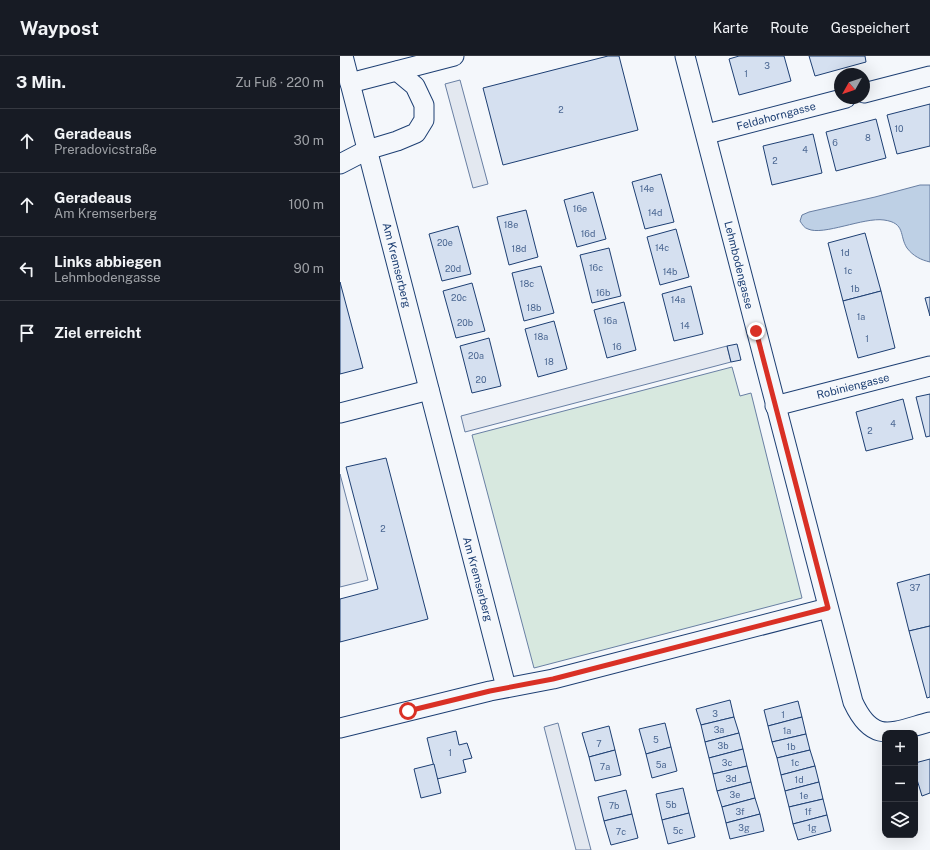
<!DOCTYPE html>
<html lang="de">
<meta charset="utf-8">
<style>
body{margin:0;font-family:"Public Sans",sans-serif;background:#20242c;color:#f1f3f6}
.controls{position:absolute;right:12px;bottom:12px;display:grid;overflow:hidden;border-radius:8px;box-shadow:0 4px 16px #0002}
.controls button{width:36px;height:36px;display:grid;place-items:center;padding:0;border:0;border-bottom:1px solid #363941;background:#171b24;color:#f1f3f6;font:20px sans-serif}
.compass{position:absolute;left:494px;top:12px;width:36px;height:36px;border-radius:50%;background:#171b24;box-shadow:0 4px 16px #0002;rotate:230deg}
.stop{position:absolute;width:12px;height:12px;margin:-9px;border:3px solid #d93025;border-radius:50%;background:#fff}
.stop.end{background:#d93025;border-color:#fff;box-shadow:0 1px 4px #0008}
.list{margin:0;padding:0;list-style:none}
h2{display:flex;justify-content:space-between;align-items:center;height:52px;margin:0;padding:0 16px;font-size:17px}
h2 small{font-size:13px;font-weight:400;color:#9ea1a6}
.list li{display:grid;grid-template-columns:26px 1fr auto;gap:12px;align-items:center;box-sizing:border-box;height:64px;padding:0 16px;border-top:1px solid #363941}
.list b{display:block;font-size:15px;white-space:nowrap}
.list p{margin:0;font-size:13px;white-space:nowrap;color:#9ea1a6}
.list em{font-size:13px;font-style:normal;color:#9ea1a6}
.icon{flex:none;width:22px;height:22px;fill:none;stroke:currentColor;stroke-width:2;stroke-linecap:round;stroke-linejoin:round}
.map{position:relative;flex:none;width:590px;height:794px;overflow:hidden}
header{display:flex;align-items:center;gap:24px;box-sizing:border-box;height:56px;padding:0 20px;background:#171b24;border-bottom:1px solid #363941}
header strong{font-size:19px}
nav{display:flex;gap:22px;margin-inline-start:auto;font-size:14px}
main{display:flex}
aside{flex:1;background:#171b24}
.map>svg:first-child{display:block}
.green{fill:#d7e8df;stroke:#687fa3}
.parking{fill:#e3e8f0;stroke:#687fa3}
.water{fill:#bed0e5;stroke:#687fa3}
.building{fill:#d5e0f0;stroke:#1d3f73}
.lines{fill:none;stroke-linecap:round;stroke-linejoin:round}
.street-casing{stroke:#1d3f73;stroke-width:21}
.street{stroke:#f4f7fb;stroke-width:19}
.route{stroke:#d93025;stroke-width:5}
.labels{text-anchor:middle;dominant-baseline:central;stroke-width:3;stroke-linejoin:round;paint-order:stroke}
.number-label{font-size:9px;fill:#4b6792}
.street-label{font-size:11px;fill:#1d3f73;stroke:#f4f7fb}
</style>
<header>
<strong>Waypost</strong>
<nav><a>Karte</a><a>Route</a><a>Gespeichert</a></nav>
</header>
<main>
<aside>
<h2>3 Min.<small>Zu Fuß · 220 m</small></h2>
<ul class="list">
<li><svg class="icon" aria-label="ahead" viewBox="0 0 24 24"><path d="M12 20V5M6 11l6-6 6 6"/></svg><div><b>Geradeaus</b><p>Preradovicstraße</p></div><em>30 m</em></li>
<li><svg class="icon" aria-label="ahead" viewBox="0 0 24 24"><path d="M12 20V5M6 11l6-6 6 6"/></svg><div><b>Geradeaus</b><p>Am Kremserberg</p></div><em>100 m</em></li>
<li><svg class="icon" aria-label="left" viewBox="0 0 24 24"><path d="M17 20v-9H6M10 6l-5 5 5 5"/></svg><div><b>Links abbiegen</b><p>Lehmbodengasse</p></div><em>90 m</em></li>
<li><svg class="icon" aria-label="arrive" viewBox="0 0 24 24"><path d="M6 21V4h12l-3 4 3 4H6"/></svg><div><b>Ziel erreicht</b></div></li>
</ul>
</aside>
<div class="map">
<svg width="590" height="794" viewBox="0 0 590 794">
<rect width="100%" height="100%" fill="#f4f7fb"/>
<polygon class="green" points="392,311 400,340 411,337 462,542 194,612 132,379"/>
<g class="parking">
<polygon points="120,24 148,128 133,132 105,28"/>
<polygon points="387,290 391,306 125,376 121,360"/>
<polygon points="0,418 28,524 0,531"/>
<polygon points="218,667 251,794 236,794 204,671"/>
</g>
<path class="water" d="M580,129H590V206C581,204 573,200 567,192C559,180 566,167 544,164C524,161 483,180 468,173C464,172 462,168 460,165L462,159L469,156L535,141Z"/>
<g class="building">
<polygon points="268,0 279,0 298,74 163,109 143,32"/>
<polygon points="399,0 444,0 451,25 399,39 389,3"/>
<polygon points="469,0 525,0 526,6 475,20"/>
<polygon points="590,48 590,90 557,98 547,59"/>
<polygon points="536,63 546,102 496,115 486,76"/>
<polygon points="473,78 482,117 432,129 423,90"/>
<polygon points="321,118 334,166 305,173 292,126"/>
<polygon points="253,136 266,183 237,191 224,144"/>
<polygon points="186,154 198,201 169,209 157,161"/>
<polygon points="118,170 131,218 102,225 89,178"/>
<polygon points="336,173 349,221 320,229 307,181"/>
<polygon points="525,177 541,235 503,245 488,187"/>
<polygon points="269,192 281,240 252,247 240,199"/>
<polygon points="201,210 214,257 184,265 172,217"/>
<polygon points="0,226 23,312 0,318"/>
<polygon points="132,227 145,275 116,282 103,235"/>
<polygon points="351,230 363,278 334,285 322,238"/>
<polygon points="541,235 555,292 518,302 503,245"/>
<polygon points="590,241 590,260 585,242"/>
<polygon points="284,246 296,294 267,302 254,254"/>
<polygon points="214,265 227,313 198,321 185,273"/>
<polygon points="149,282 161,330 132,337 120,290"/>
<polygon points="397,288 401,304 391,306 387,290"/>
<polygon points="590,338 590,380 586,381 576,341"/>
<polygon points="563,343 573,383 526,395 516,356"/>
<polygon points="46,402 88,563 0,586 0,543 38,533 6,411"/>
<polygon points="590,518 590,570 569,575 557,527"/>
<polygon points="590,570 590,641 587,642 569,575"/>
<polygon points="390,644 394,661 361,669 356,653"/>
<polygon points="458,645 462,661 428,670 424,654"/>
<polygon points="394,661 399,677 365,686 361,669"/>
<polygon points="462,661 466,678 432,686 428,670"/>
<polygon points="325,667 331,691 306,698 299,673"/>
<polygon points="269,670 275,694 249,701 242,677"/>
<polygon points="116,675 119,689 127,687 132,702 123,704 126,716 97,723 87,682"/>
<polygon points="399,677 403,693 369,702 365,686"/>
<polygon points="466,678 470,694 437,702 432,686"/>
<polygon points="331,691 337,715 312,722 306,698"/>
<polygon points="403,693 407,710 373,718 369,702"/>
<polygon points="275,694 281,719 255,725 249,701"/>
<polygon points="470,694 475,710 441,719 437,702"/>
<polygon points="590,703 590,737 582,740 575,717 575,707"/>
<polygon points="94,708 101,737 81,742 74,713"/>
<polygon points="407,710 411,726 377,735 373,718"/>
<polygon points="475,710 479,726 445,735 441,719"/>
<polygon points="411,726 415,742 382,751 377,735"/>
<polygon points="479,726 483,743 449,751 445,735"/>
<polygon points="343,732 349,757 322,764 316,738"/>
<polygon points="286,734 292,758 264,765 258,741"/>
<polygon points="415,742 420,758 386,767 382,751"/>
<polygon points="483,743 487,759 453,768 449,751"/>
<polygon points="349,757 355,781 328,788 322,764"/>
<polygon points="292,758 298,782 271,789 264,765"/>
<polygon points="420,758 424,775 390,783 386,767"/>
<polygon points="487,759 491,775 458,784 453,768"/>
</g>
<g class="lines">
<defs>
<g id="street">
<polyline points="3,0 166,631"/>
<path d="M345,0L513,646C533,689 552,676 590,666"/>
<polyline points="10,27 114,0"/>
<polyline points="524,37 590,20"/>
<polyline points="367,78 506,42"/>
<polyline points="0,108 27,94 57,85 76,77 84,64 84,49 75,30 57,15"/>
<polyline points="435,350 590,310"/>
<polyline points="0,357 89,334"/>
<polyline points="0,672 150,635 213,623 488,552"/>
</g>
</defs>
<use href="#street" class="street-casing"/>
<use href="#street" class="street"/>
</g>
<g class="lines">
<polyline class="route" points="68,655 150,635 213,623 488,552 416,275"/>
</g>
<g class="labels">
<g class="number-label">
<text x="427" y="9">3</text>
<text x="406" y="17">1</text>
<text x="221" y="53">2</text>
<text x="559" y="72">10</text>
<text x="528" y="81">8</text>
<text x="495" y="86">6</text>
<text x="465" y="93">4</text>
<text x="435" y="104">2</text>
<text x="307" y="132">14e</text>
<text x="240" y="152">16e</text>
<text x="315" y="156">14d</text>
<text x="171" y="168">18e</text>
<text x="248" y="177">16d</text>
<text x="105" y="186">20e</text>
<text x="322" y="191">14c</text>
<text x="179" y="192">18d</text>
<text x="505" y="196">1d</text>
<text x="256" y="211">16c</text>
<text x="113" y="212">20d</text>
<text x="508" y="214">1c</text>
<text x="330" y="215">14b</text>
<text x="187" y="227">18c</text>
<text x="515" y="232">1b</text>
<text x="263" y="236">16b</text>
<text x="119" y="241">20c</text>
<text x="338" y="243">14a</text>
<text x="194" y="251">18b</text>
<text x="521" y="260">1a</text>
<text x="270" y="264">16a</text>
<text x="125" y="266">20b</text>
<text x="345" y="269">14</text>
<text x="201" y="280">18a</text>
<text x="527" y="282">1</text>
<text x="277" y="290">16</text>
<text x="136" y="299">20a</text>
<text x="209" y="305">18</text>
<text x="141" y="323">20</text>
<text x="553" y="367">4</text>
<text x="530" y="374">2</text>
<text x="43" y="472">2</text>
<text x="575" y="531">37</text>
<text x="375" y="657">3</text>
<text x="443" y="658">1</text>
<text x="379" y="673">3a</text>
<text x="447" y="674">1a</text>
<text x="316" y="683">5</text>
<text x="259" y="687">7</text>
<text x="383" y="689">3b</text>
<text x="451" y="690">1b</text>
<text x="110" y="696">1</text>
<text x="387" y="706">3c</text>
<text x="455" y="706">1c</text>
<text x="321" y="708">5a</text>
<text x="265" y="710">7a</text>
<text x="391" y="722">3d</text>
<text x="459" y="723">1d</text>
<text x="395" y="738">3e</text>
<text x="464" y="739">1e</text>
<text x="331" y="748">5b</text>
<text x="274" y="749">7b</text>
<text x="400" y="755">3f</text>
<text x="468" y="755">1f</text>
<text x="404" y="771">3g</text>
<text x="472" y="771">1g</text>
<text x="338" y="774">5c</text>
<text x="281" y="775">7c</text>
</g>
<g class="street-label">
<text transform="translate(436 60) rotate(-15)">Feldahorngasse</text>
<text transform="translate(57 209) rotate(76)">Am Kremserberg</text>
<text transform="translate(399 209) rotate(76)">Lehmbodengasse</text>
<text transform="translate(513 330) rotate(-14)">Robiniengasse</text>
<text transform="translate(138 523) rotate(75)">Am Kremserberg</text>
</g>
</g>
</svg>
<div class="controls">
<button>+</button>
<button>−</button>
<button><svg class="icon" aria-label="layers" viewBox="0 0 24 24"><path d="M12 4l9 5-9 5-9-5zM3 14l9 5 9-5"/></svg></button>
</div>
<svg class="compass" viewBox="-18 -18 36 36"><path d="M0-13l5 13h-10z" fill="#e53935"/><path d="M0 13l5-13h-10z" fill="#9ea1a6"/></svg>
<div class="stop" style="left:68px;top:655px"></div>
<div class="stop end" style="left:416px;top:275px"></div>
</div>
</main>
